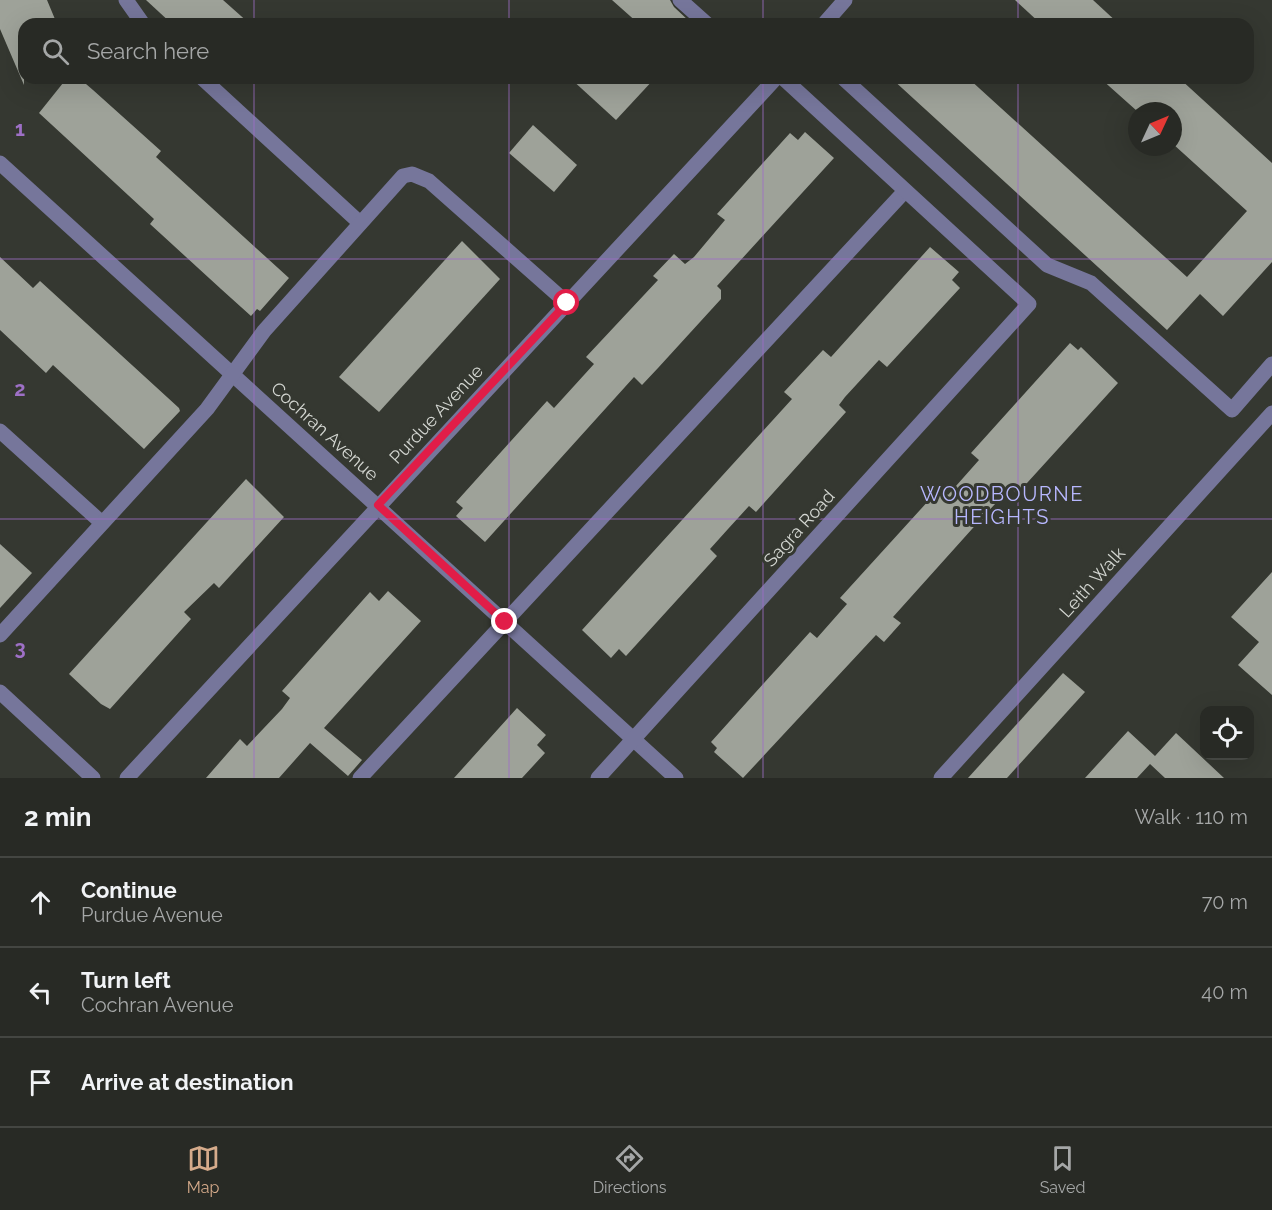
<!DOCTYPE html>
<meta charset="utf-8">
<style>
body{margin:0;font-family:Raleway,sans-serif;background:#30322d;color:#f1f3f6}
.controls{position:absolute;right:18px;bottom:18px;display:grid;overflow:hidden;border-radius:12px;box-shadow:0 6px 24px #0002}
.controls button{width:54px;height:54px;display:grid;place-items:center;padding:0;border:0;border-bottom:2px solid #444642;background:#282a25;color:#f1f3f6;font:30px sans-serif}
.compass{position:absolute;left:1128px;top:102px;width:54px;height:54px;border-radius:50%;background:#282a25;box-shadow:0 6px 24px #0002;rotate:46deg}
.stop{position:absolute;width:18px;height:18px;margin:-14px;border:4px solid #e11d48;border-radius:50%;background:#fff}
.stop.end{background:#e11d48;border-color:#fff;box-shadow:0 2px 6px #0008}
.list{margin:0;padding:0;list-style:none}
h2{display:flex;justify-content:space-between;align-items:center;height:78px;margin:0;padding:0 24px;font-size:26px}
h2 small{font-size:20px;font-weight:400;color:#a5a7a7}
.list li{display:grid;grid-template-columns:39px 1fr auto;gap:18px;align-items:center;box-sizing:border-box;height:90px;padding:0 24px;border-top:2px solid #444642}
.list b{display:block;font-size:22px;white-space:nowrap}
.list p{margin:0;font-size:20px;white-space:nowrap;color:#a5a7a7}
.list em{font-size:20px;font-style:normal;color:#a5a7a7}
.icon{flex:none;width:33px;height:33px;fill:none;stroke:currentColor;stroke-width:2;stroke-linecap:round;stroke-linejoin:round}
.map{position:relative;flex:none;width:1272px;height:778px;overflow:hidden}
.search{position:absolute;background:#282a25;box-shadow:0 6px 24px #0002;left:18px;right:18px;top:18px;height:66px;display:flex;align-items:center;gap:15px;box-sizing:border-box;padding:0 21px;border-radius:18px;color:#a5a7a7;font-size:22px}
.sheet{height:348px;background:#282a25}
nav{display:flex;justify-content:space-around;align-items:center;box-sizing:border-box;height:84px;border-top:2px solid #444642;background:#282a25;font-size:16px;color:#a5a7a7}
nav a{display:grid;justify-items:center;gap:3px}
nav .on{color:#d6ab8b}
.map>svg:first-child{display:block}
.building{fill:#9ea299}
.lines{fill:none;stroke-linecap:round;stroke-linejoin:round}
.minor{stroke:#76769b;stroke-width:15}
.route{stroke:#e11d48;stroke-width:8}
.grid{fill:none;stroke:#9e70c6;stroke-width:1.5;stroke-opacity:0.55}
.labels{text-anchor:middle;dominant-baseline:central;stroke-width:6;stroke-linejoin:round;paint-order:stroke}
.street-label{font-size:18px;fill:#d3d6d1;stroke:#353831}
.neighbourhood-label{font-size:20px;letter-spacing:1.5px;fill:#b7b7fe;stroke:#353831}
.grid-label{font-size:20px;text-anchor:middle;font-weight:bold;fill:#9e70c6;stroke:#353831;stroke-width:6;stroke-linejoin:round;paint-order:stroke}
</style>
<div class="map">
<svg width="1272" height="778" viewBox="0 0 1272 778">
<rect width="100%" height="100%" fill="#353831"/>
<g class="building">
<polygon points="0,0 47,0 57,24 24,24 24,85 0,29"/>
<polygon points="146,0 223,0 250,24 172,24"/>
<polygon points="612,0 670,0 674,7 689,21 686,24 639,24"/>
<polygon points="1015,0 1093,0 1119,24 1041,24"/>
<polygon points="67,78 79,78 93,90 161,151 156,157 289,278 260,311 257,309 251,316 221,289 150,224 154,219 39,113"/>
<polygon points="570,78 655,78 616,120"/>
<polygon points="891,78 968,78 1187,277 1247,211 1173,144 1173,111 1137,111 1100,78 1179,78 1272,163 1272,262 1223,316 1200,294 1167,330"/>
<polygon points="533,125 577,165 554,192 509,153"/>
<polygon points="805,132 834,158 717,286 721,290 721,299 658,368 642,385 634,377 485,542 456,516 463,508 456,502 547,401 554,408 594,364 586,357 658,280 653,276 674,254 685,264 694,257 725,220 717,214 790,133 798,140"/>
<polygon points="462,241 500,279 379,412 339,377"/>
<polygon points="930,247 959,272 952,280 960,288 887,367 879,360 845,397 839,405 846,412 756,512 749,506 728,529 710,549 717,556 626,656 619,649 611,658 582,630 792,399 784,392 823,350 831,357"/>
<polygon points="0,257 33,288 40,281 179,408 180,411 144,449 53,365 46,373 0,330"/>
<polygon points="1070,343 1078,350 1081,347 1118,383 1017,494 1011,487 981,519 893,617 901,623 884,642 876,635 743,778 714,752 717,748 711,742 810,632 817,638 847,604 840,598 940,488 948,495 979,460 971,453"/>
<polygon points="246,479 284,517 219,588 214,583 184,612 191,619 110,709 101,704 69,674"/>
<polygon points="0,544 32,573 0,608"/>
<polygon points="1272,572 1272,695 1238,665 1259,642 1231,617"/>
<polygon points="388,591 421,621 324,728 362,760 348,776 310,743 279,778 206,778 240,739 247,746 282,709 290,698 282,691 370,592 379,601"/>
<polygon points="1063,673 1085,692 1007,778 968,778"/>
<polygon points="517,708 546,735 537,745 545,753 522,778 454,778"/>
<polygon points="1128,731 1155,756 1176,733 1224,778 1165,778 1150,764 1137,778 1085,778"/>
</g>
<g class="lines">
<g class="minor">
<polyline points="126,0 143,24"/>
<polyline points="680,0 707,24"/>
<polyline points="824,24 845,0"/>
<polyline points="202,78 360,223"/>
<polyline points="843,78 1047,265 1091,283 1232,410 1272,364"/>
<polyline points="0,163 676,778"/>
<polyline points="0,431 102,523"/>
<polyline points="0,635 207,409 264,331 403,176 412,174 429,181 567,303"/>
<polyline points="0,692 93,778"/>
<polyline points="127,778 776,78"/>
<polyline points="360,778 904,192"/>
<polyline points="598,778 1029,304 783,78"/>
<polyline points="941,778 1272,413"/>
</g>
</g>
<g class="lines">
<polyline class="route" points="505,622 378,505 567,303"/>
</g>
<path class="grid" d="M254,0V24M509,0V24M763,0V24M1018,0V24M254,78V778M509,78V778M763,78V778M1018,78V778M0,259H1272M0,519H1272"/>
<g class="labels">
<g class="street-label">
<text transform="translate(436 414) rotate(-47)">Purdue Avenue</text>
<text transform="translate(325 431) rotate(42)">Cochran Avenue</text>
<text transform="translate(799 528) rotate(-48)">Sagra Road</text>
<text transform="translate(1092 582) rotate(-48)">Leith Walk</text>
</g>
<g class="neighbourhood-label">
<text x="1002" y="494">WOODBOURNE<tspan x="1002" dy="23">HEIGHTS</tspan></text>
</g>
</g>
<g class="grid-label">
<text x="20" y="136">1</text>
<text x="20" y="396">2</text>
<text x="20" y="655">3</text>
</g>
</svg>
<div class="controls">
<button><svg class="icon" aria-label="locate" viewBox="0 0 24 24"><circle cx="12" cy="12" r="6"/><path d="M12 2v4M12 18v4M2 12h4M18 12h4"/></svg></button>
</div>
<svg class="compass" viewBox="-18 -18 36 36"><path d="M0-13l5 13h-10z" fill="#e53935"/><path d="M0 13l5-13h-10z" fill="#a5a7a7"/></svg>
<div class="stop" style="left:567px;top:303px"></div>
<div class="stop end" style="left:505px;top:622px"></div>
<div class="search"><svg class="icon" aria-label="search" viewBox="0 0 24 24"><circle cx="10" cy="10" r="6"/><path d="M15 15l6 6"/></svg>Search here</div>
</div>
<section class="sheet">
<h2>2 min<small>Walk · 110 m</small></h2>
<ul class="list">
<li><svg class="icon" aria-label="ahead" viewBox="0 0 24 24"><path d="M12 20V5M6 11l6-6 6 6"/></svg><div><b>Continue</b><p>Purdue Avenue</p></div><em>70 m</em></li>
<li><svg class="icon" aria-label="left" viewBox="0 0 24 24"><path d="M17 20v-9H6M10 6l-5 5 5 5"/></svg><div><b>Turn left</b><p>Cochran Avenue</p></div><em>40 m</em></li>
<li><svg class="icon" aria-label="arrive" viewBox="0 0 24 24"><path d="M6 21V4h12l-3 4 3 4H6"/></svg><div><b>Arrive at destination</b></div></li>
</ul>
</section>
<nav>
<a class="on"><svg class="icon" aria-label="map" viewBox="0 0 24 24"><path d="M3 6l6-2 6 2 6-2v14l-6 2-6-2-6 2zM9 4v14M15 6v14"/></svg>Map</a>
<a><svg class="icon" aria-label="directions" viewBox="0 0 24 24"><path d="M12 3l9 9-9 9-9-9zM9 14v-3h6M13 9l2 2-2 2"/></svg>Directions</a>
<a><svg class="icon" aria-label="saved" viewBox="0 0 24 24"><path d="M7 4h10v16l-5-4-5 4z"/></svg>Saved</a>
</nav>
